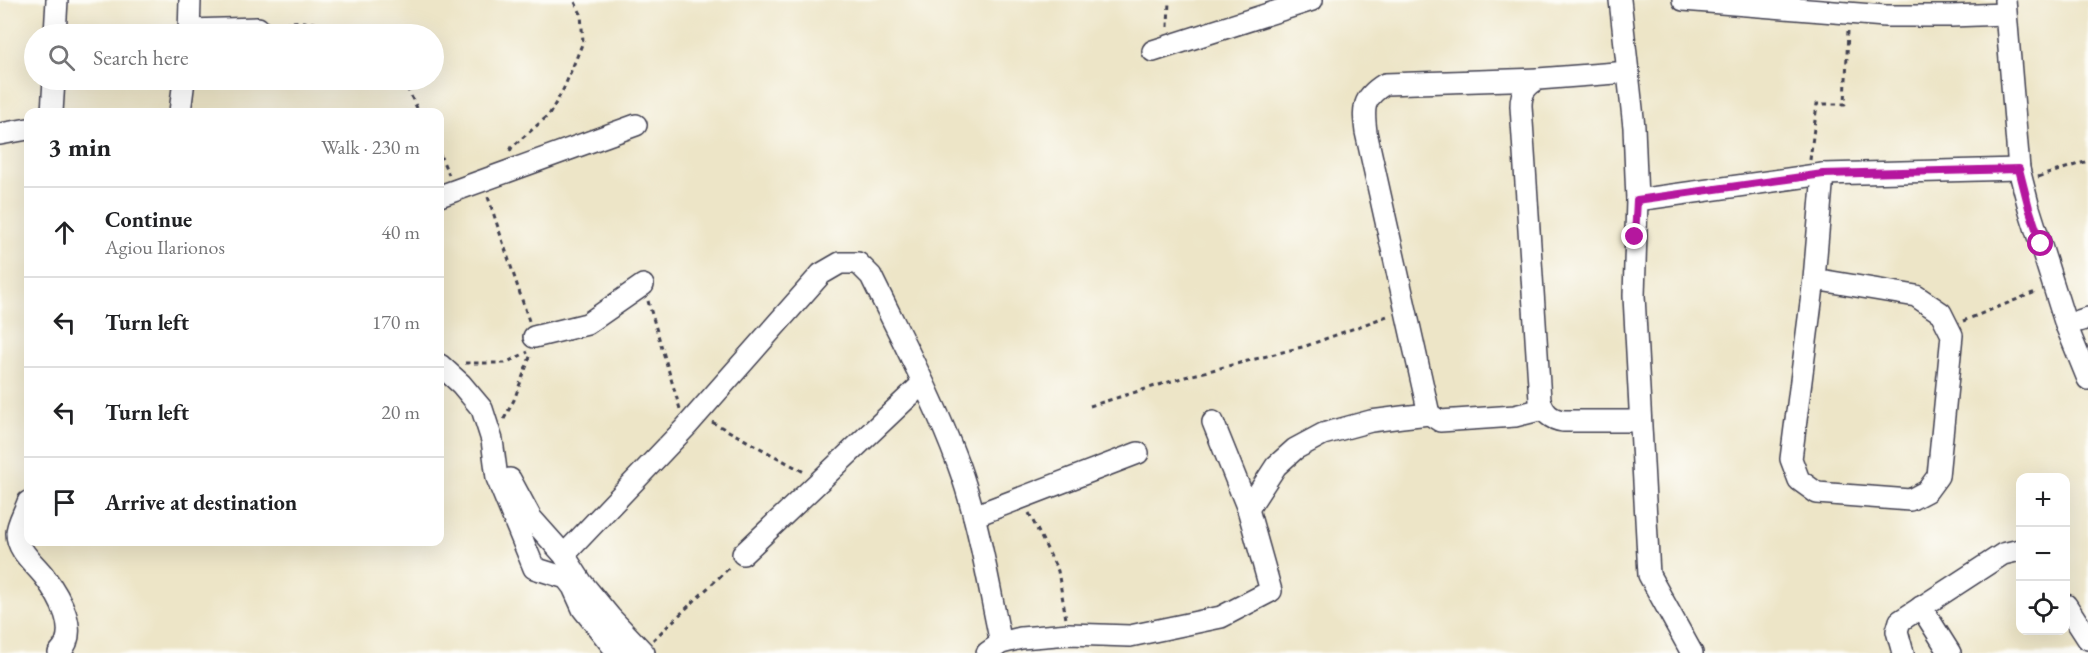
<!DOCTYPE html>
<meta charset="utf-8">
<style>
body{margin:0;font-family:"EB Garamond",serif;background:#f2f2f2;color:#202124}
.controls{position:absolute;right:18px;bottom:18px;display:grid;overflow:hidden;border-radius:12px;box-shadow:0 6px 24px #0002}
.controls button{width:54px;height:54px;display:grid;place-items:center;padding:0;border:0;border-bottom:2px solid #e0e0e0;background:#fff;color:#202124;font:30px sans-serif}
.stop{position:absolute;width:18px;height:18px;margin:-14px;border:4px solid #b5179e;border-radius:50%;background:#fff}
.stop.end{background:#b5179e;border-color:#fff;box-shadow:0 2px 6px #0008}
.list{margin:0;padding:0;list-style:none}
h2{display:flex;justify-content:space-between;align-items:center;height:78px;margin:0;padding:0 24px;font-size:26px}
h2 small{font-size:20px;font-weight:400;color:#757577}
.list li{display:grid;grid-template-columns:39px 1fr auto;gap:18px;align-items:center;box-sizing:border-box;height:90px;padding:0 24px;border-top:2px solid #e0e0e0}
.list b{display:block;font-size:22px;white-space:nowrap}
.list p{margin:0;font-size:20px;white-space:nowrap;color:#757577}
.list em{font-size:20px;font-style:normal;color:#757577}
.icon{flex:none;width:33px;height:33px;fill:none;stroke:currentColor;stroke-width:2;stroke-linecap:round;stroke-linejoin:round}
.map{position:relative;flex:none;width:2088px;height:653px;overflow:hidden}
.search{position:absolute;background:#fff;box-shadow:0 6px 24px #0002;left:24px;top:24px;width:420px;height:66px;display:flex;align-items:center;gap:15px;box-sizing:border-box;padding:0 21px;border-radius:33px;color:#757577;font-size:22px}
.panel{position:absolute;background:#fff;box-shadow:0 6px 24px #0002;left:24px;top:108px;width:420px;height:438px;border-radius:12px}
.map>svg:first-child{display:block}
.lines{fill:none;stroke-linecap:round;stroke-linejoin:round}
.minor-casing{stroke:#403f50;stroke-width:24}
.path{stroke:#403f50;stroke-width:3;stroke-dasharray:4.5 4.5;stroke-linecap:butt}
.minor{stroke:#fff;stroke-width:21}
.route{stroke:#b5179e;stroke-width:8}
</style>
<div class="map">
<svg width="2088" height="653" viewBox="0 0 2088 653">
<rect width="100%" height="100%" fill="#fdfcf7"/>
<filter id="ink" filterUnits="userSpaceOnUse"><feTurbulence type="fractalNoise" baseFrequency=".0167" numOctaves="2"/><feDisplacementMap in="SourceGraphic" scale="12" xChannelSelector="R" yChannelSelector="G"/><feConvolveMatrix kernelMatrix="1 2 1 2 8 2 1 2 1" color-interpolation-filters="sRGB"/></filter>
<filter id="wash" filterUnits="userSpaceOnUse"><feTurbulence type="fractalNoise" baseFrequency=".008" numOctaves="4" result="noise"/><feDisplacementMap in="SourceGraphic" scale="24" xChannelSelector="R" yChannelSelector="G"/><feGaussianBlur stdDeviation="1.35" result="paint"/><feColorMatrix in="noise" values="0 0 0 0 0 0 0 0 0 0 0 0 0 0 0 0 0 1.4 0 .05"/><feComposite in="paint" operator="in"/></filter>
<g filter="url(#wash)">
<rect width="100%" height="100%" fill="#ede5c7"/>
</g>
<g filter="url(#ink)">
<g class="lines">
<defs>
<g id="minor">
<polyline points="1620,0 1634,127 1637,200 1634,296 1649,575 1692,653"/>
<polyline points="1683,0 1885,16 1951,16 2005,14"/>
<polyline points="2005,0 2019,169 2029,208 2066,325 2088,379"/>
<polyline points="189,30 258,28"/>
<polyline points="55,34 57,0"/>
<polyline points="189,34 190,0"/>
<polyline points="1153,51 1312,0"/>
<path d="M1629,72L1538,79C1526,86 1521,92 1521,106L1540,400C1544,413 1550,419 1563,421H1640"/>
<polyline points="52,112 54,80"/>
<polyline points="180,112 184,80"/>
<polyline points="0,134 28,129"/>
<polyline points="440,196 636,125"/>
<polyline points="1637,200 1823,174 2019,169"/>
<polyline points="1814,279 1916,296 1941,313 1952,335 1938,476 1927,491 1910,500 1817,493 1799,480 1791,459 1814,279 1823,174"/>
<polyline points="2066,325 2088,318"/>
<polyline points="534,337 587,324 643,285"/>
<polyline points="440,365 461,384 482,409 492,440 497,478 534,568 566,578 573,587 583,609 614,648 621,653"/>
<path d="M1429,414L1366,132C1363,108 1362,98 1385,84L1538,79"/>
<polyline points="510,479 531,518 564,555 582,583 610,617 644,653"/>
<path d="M28,502C25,511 17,524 17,533C17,551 35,564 44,576C59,596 81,632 59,653"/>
<polyline points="1248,509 1276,466 1295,449 1323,434 1371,421 1402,417 1429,414 1440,421 1515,416 1543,409"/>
<polyline points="974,516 1138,453"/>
<polyline points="743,554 923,383"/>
<path d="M564,555L685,428L821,274L840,263H858L871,276C901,338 934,399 958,464C979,521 988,583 1001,643"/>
<polyline points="2066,605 2088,639"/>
<polyline points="1921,607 1950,653"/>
<polyline points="987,653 1001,643 1021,638 1069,634 1130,636 1221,617 1271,591 1248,509 1213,422"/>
<polyline points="1903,653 1897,631 1900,621 2003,554 2020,550"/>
</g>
</defs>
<use href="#minor" class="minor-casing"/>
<g class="path">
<path d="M275,24C306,19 320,23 349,34"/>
<polyline points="1168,27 1169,0"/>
<polyline points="403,80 419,112"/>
<polyline points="510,151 512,147 549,115 564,88 583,42 581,14 574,0"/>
<polyline points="440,155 449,175"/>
<polyline points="1810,160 1817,104 1845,104 1848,30"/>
<polyline points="2038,177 2088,161"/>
<polyline points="488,197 529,321"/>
<polyline points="648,301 680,409"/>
<polyline points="1963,321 2038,291"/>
<polyline points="465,363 505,363 528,352"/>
<polyline points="1090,406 1185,377 1306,346 1390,315"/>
<polyline points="504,419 514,400 531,354"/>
<polyline points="712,422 804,472"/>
<polyline points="1029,513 1058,571 1066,619"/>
<polyline points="653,640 731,566"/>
</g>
<use href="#minor" class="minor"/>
</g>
</g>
<g class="lines" filter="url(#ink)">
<polyline class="route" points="1635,237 1637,200 1823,174 2019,169 2029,208 2041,244"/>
</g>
</svg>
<div class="controls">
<button>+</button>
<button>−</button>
<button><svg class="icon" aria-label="locate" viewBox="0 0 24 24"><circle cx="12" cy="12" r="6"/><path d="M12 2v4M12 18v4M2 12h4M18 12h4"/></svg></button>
</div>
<div class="stop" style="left:2041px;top:244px"></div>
<div class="stop end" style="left:1635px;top:237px"></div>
<div class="search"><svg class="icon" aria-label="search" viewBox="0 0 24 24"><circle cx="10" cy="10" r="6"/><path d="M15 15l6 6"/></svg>Search here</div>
<section class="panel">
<h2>3 min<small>Walk · 230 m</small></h2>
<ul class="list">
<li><svg class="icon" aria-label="ahead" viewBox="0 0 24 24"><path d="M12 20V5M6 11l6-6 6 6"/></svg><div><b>Continue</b><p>Agiou Ilarionos</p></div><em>40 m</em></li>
<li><svg class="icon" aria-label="left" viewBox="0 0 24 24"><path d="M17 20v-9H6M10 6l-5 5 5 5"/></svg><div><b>Turn left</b></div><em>170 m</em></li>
<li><svg class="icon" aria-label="left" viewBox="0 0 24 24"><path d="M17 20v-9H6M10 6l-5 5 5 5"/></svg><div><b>Turn left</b></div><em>20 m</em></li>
<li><svg class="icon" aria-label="arrive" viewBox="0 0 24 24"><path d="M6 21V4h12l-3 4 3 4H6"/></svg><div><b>Arrive at destination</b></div></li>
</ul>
</section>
</div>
